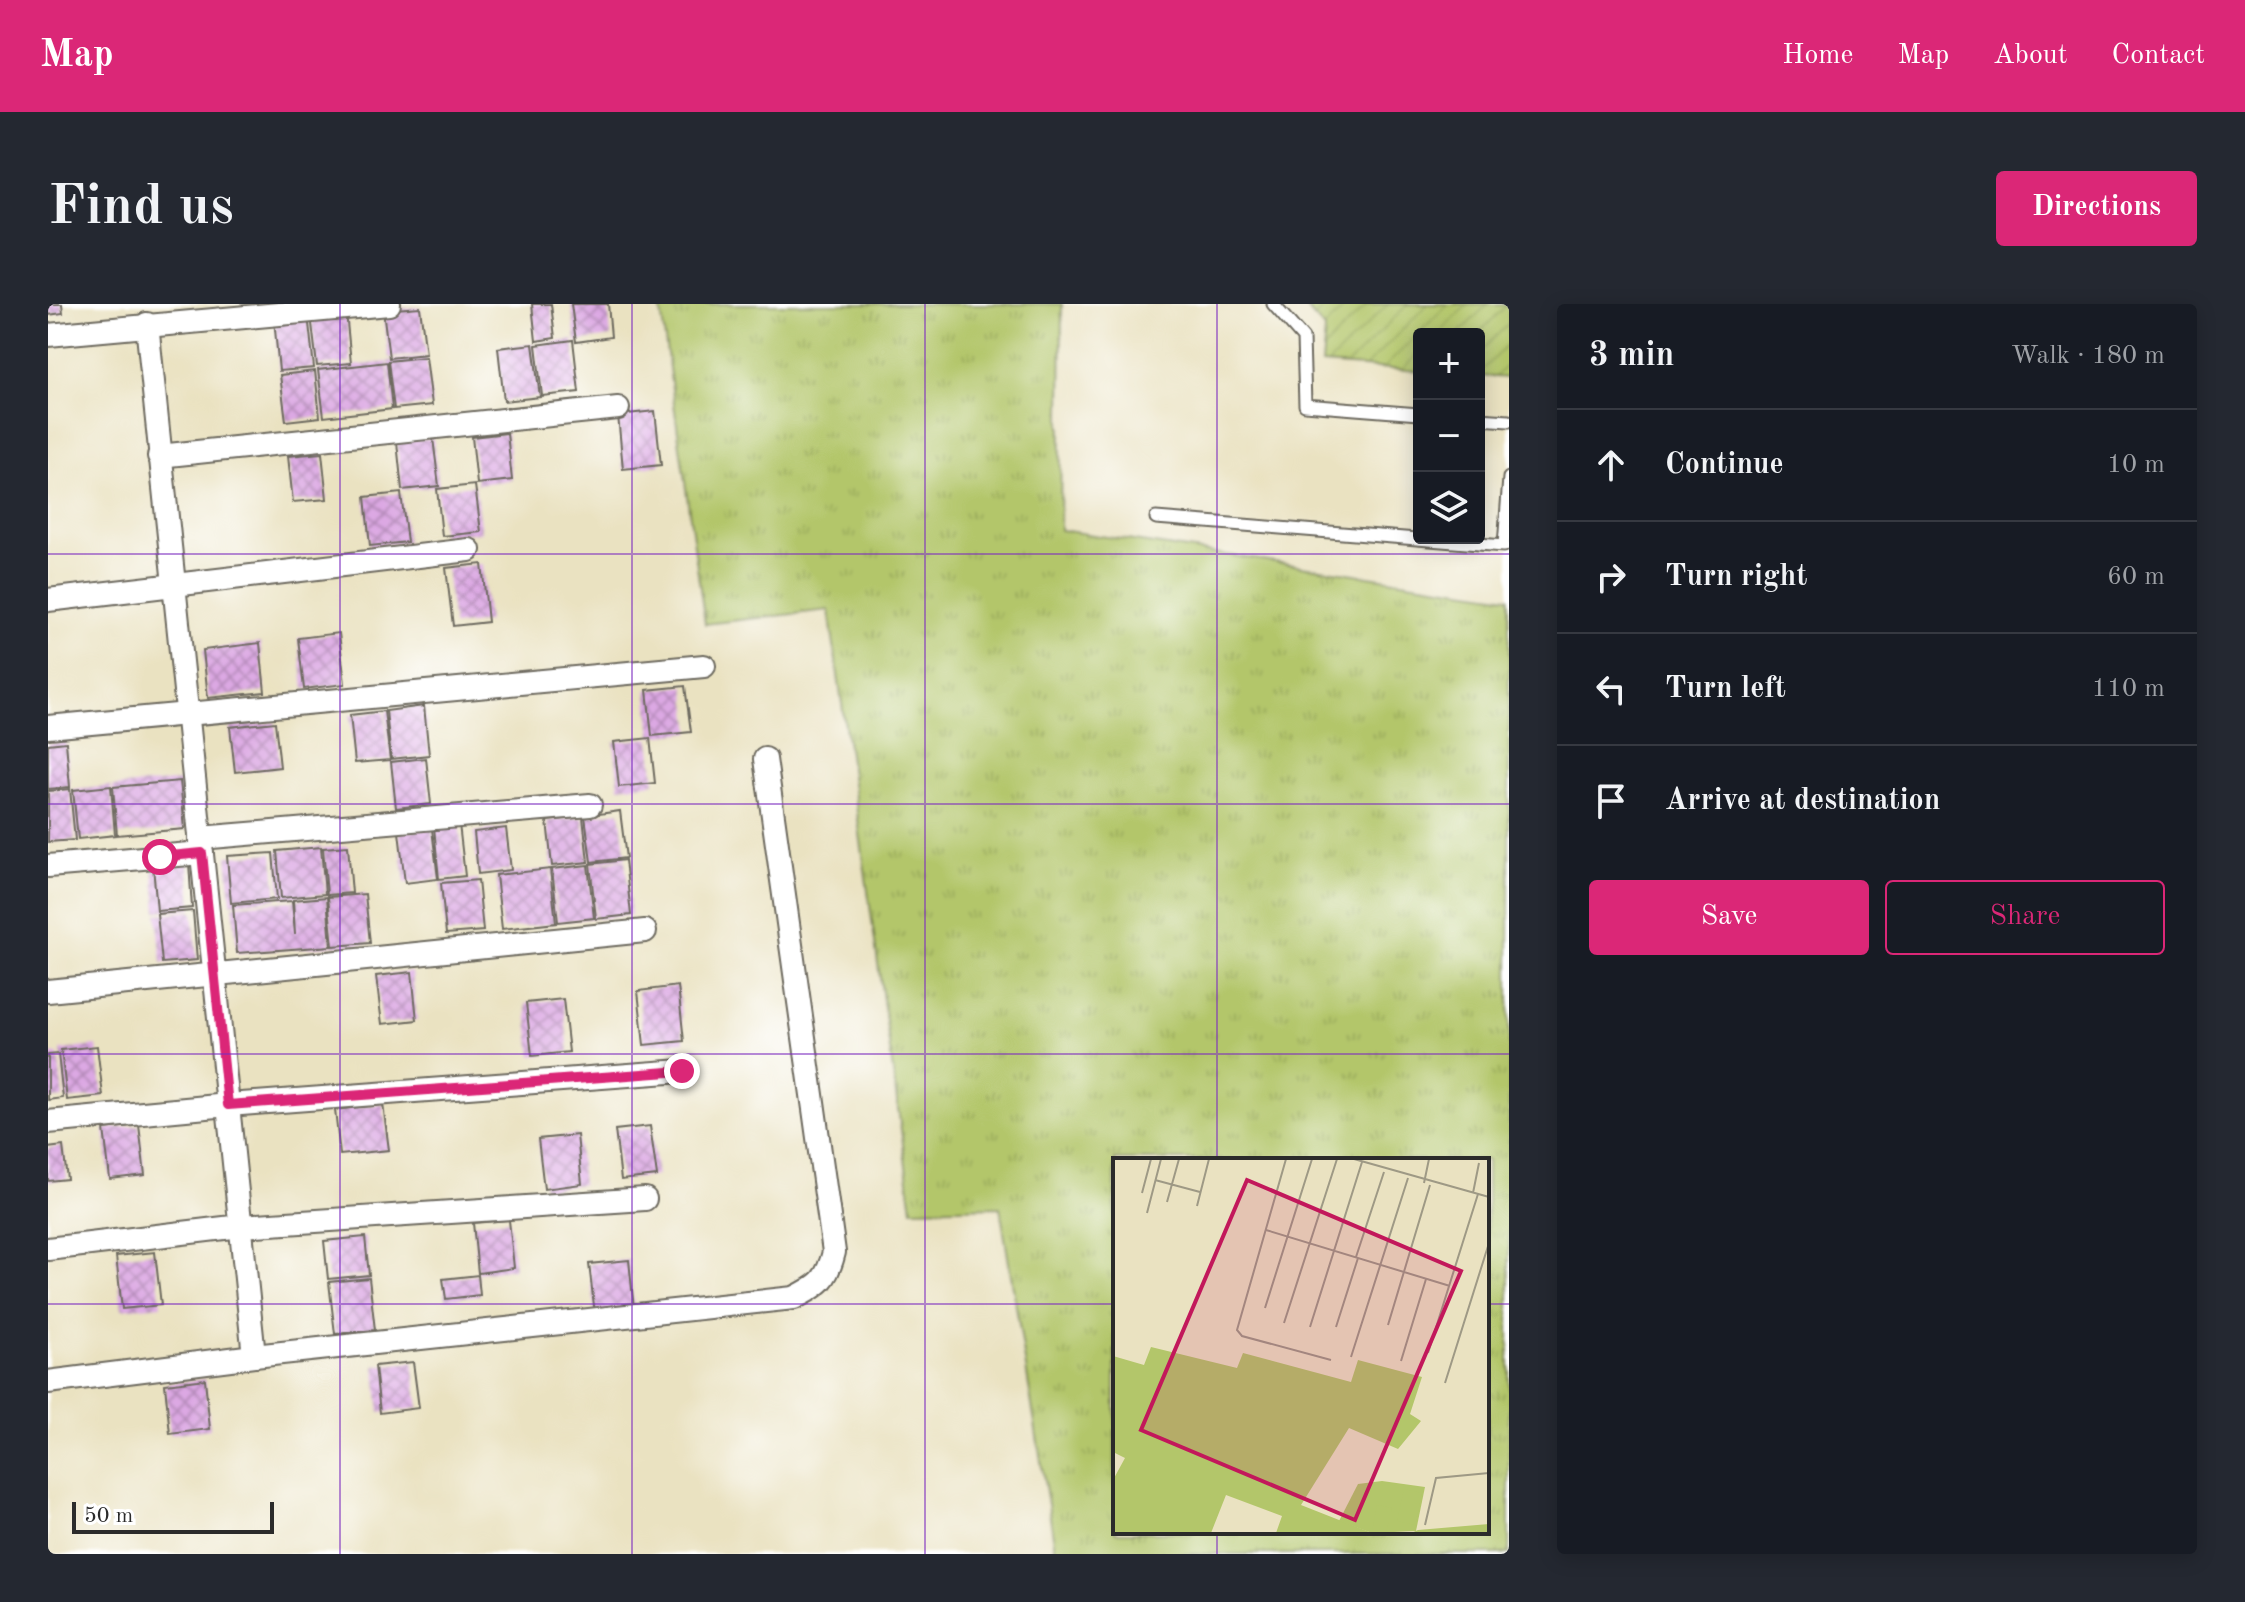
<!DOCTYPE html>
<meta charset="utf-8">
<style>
body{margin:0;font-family:"Old Standard TT",serif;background:#242831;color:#f1f3f6}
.controls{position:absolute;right:24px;top:24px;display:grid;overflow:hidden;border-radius:8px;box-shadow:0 4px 20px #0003}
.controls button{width:72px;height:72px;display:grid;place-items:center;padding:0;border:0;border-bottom:2px solid #363941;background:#171b24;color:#f1f3f6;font:40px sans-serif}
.scale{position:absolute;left:24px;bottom:20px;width:202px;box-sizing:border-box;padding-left:8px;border:4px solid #2b2b2b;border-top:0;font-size:22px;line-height:28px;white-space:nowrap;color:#2b2b2b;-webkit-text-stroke:6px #fff;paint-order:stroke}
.stop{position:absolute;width:24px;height:24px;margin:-18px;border:6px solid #db2777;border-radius:50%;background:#fff}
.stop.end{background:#db2777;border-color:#fff;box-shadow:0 2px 8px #0008}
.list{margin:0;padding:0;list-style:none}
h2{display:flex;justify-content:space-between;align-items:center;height:104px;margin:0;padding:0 32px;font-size:34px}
h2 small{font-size:26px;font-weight:400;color:#9ea1a6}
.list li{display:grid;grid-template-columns:52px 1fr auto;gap:24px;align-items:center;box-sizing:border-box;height:112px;padding:0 32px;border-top:2px solid #363941}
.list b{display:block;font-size:30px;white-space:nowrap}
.list em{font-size:26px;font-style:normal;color:#9ea1a6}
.actions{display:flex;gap:16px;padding:24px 32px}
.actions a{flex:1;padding:18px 0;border:2px solid #db2777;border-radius:8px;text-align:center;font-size:28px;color:#db2777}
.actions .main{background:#db2777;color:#fff}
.icon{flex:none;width:44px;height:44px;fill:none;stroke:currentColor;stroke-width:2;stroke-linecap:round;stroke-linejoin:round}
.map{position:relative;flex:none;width:1461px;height:1250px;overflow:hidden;border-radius:8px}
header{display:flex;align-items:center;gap:48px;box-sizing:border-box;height:112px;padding:0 40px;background:#db2777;color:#fff}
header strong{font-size:38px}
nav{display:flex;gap:44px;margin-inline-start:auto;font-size:28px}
.intro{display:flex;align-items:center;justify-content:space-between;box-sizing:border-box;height:192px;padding:0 48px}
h1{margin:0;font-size:56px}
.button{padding:20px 36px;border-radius:8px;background:#db2777;color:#fff;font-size:28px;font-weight:700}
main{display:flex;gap:48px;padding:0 48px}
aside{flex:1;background:#171b24;border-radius:8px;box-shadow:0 4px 20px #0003}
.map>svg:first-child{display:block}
.grass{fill:url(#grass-tufts);stroke:#6f784a;stroke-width:2;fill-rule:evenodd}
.garden{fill:url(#garden-furrows);stroke:#6f784a;stroke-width:2}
.building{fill:url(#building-cross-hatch)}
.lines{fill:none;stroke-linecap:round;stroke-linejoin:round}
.lane-casing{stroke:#6e6b60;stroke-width:15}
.street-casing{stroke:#6e6b60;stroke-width:26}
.lane{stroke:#fff;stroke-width:11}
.street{stroke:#fff;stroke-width:22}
.route{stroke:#db2777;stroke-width:10}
.grid{fill:none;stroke:#7b2cbf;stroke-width:2;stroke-opacity:0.55}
.inset-road{fill:none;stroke:#9e9985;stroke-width:2}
.view{fill:#c2185b;fill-opacity:0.15;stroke:#c2185b;stroke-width:4}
.inset-edge{fill:none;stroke:#2b2b2b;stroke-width:4}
</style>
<header>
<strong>Map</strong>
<nav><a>Home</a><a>Map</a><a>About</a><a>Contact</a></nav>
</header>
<div class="intro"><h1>Find us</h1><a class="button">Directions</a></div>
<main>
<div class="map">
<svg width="1461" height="1250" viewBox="0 0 1461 1250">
<defs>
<pattern id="grass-tufts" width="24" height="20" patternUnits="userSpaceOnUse" patternTransform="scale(2)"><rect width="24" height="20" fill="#b3c66a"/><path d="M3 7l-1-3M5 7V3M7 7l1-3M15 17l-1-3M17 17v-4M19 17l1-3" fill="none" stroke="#9aaa5c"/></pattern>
<pattern id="garden-furrows" width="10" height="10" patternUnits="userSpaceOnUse" patternTransform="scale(2)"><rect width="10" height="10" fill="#b3c66a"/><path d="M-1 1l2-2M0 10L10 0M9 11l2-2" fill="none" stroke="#9aaa5c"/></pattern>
<pattern id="building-cross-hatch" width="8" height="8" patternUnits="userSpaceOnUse" patternTransform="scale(2)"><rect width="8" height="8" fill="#dca8e3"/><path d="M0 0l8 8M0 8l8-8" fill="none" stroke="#b389b8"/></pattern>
</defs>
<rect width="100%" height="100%" fill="#fff"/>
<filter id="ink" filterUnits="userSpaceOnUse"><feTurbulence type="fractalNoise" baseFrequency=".0125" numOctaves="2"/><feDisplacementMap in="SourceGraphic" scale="16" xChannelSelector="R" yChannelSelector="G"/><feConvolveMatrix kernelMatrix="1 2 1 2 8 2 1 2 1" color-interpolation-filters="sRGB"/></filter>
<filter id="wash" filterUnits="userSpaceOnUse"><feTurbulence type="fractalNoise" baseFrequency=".006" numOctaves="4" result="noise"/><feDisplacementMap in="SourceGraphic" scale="32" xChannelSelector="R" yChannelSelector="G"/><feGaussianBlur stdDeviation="1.8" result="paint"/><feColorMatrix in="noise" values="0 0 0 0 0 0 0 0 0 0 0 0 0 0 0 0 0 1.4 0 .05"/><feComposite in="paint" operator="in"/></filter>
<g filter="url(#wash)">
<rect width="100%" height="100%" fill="#eae2c1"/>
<path class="grass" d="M612,0H1014L1012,226L1461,293V1250H1008L952,903L864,905L781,306L657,320ZM1067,856H1439V1228H1067Z"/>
<polygon class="garden" points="1254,0 1461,0 1461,74 1431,72 1431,30 1371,30 1371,67 1274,60 1277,25"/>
<g id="blocks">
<g class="building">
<polygon points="0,0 14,0 15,9 0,11"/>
<polygon points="484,0 503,0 507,34 488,37"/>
<polygon points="523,0 560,0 563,33 528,38"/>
<polygon points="372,3 378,50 341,54 335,6"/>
<polygon points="298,8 303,59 269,62 263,11"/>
<polygon points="260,11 266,64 231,67 226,15"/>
<polygon points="525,36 531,88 494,92 488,41"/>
<polygon points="485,40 492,93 456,97 450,44"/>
<polygon points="378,53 384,101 346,105 340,57"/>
<polygon points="339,58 344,105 276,113 270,66"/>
<polygon points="267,67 272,113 238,117 232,71"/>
<polygon points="607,107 613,161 575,165 570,111"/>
<polygon points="459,129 464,176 429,180 424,133"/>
<polygon points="385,134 391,182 354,186 349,138"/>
<polygon points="274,149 279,195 245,198 240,152"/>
<polygon points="427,181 433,228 394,232 389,185"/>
<polygon points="353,189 359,238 322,242 317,193"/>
<polygon points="434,260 440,318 405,322 398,264"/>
<polygon points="291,329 297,380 256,385 250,334"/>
<polygon points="212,339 217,388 160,394 155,346"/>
<polygon points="637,382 643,428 604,432 599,386"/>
<polygon points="376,402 381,451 343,455 338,407"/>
<polygon points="336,407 342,456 307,459 302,411"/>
<polygon points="227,418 232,463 187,468 182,423"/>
<polygon points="602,434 607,479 571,483 566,438"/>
<polygon points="18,438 22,483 0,485 0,440"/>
<polygon points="378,454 383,500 348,504 343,458"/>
<polygon points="132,477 137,525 69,531 65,483"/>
<polygon points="63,482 67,531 30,535 25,486"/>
<polygon points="22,485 27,536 0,538 0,487"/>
<polygon points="572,507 578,554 543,558 537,512"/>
<polygon points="535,513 540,558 504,562 499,517"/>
<polygon points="411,520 417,572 391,575 386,523"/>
<polygon points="458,524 463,566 430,570 426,528"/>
<polygon points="384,525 390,575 357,579 351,528"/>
<polygon points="300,542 304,589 279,591 275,544"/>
<polygon points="273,543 277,590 233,594 229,547"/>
<polygon points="225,549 229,595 183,599 179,552"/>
<polygon points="577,556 583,611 548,615 542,560"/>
<polygon points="141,559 144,604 109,607 105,562"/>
<polygon points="540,561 546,614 510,618 504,565"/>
<polygon points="502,565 508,619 454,625 448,571"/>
<polygon points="430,576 435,627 398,630 393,579"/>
<polygon points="317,590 322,639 285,642 280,593"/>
<polygon points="279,593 283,642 189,649 185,601 244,597 247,630 245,596"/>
<polygon points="145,607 149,656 114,659 109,610"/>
<polygon points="364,668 369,716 334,720 328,672"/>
<polygon points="630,682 636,737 596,741 590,687"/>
<polygon points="515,695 521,748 484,752 478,699"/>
<polygon points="49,742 55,792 19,796 13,746"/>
<polygon points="10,750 15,794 0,796 0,751"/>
<polygon points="335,800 341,846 292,851 287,806"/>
<polygon points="91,821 97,871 62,875 56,825"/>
<polygon points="602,822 609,872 573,876 567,826"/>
<polygon points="529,831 534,880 496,885 490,835"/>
<polygon points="15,842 19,875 0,877 0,844"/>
<polygon points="461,916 466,964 430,969 425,919"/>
<polygon points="317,933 321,971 280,975 276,937"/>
<polygon points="107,948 113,1001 74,1005 68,952"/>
<polygon points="581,956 586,1005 547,1010 541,960"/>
<polygon points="430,971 432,991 398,995 395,975"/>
<polygon points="321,974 327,1026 287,1030 281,978"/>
<polygon points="365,1058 371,1104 332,1109 327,1062"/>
<polygon points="157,1075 162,1125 122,1130 117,1080"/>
</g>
</g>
</g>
<g filter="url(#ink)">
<use href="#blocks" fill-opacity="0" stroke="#6e6b60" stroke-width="2"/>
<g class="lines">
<defs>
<g id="lane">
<polyline points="1225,0 1255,34 1257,101 1371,110"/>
<polyline points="1431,115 1461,117"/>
<polyline points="1108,214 1456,242 1461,174"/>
</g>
<g id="street">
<polyline points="99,20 206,1052"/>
<polyline points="0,31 341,0"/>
<polyline points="111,152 570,104"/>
<polyline points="0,296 421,246"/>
<polyline points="0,423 656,362"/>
<polyline points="152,534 542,501"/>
<polyline points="0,562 154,549"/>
<polyline points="0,687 597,627"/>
<polyline points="0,818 180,801 634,767"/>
<polyline points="0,945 193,922 597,895"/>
<path d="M0,1078L206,1052L746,994C772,981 779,976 786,948L717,455"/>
</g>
</defs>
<use href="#lane" class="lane-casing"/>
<use href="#street" class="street-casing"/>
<use href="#lane" class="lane"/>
<use href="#street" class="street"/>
</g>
</g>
<g class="lines" filter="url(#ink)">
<polyline class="route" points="112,553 154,549 180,801 634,767"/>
</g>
<path class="grid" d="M292,0V1250M584,0V1250M877,0V1250M1169,0V856M0,250H1461M0,500H1461M0,750H1461M0,1000H1067M1439,1000H1461M1169,1228V1250"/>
<g transform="translate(1065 854)">
<rect width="376" height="376" fill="#eae2c1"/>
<path d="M38,189L124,210L130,195L238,224L245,202L309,219L297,256L308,263L285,291L236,270L188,347L259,375H163L169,358L113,337L98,375H0V322L12,300L0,294V198L31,207Z" fill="#b3c66a"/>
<path d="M376,366V375H298L305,372Z" fill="#b3c66a"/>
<path d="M269,323L312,329L303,373L259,375L226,363L245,326Z" fill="#b3c66a"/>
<path d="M291,331L309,335L302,367L284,363ZM264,347L279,350L273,375L259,374Z" fill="#b3c66a"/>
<path class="inset-road" d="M173,1L124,172L129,178L218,202M241,1L376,39M42,22L87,34M311,25L316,1M29,35L38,1M360,35L366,5M54,44L66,1M84,48L96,1M34,55L48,1M153,72L337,128M243,99L271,14M152,150L199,1M171,165L224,1M275,167L317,27M197,169L249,4M223,169L245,100M315,195L365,36M238,199L295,20M288,203L313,121M332,225L376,85M312,367L323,320L376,315"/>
<path class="view" d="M134,22L348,113L242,362L28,272Z"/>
<rect width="376" height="376" class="inset-edge"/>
</g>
</svg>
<div class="controls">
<button>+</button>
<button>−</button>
<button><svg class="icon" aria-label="layers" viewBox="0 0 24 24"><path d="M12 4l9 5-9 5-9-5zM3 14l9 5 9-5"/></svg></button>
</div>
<div class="scale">50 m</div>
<div class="stop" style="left:112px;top:553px"></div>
<div class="stop end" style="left:634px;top:767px"></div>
</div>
<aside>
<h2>3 min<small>Walk · 180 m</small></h2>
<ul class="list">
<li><svg class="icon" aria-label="ahead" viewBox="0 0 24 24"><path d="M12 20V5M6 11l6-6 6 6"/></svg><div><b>Continue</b></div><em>10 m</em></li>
<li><svg class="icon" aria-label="right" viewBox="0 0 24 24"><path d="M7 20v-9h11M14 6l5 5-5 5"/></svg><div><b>Turn right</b></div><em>60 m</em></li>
<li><svg class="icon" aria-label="left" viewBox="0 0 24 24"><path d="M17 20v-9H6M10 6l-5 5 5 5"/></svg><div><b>Turn left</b></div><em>110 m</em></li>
<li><svg class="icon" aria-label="arrive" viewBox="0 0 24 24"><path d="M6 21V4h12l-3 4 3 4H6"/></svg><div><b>Arrive at destination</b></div></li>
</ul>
<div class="actions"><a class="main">Save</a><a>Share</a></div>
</aside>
</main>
